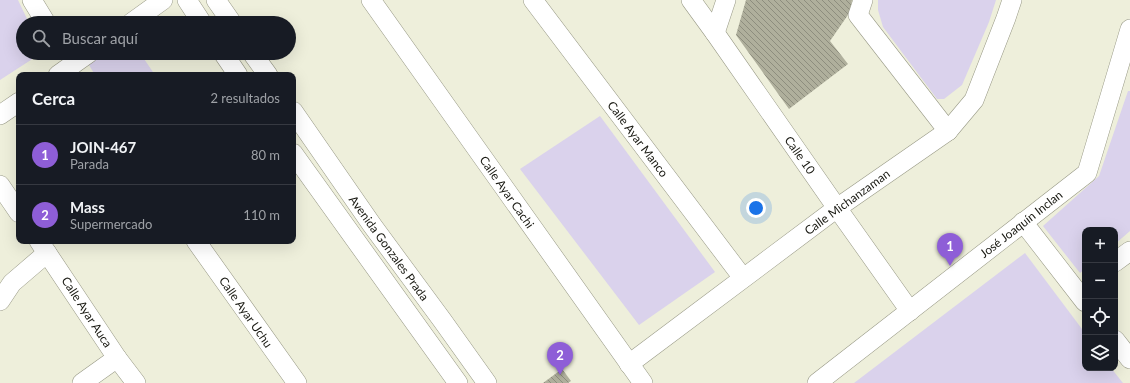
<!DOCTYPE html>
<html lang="es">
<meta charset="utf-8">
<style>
body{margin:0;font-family:Lato,sans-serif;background:#242831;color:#f1f3f6}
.controls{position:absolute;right:12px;bottom:12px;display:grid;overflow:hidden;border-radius:8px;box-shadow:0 4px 16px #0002}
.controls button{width:36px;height:36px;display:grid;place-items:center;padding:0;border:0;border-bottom:1px solid #363941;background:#171b24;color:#f1f3f6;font:20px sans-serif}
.you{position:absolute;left:756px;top:208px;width:14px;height:14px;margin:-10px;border:3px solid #fff;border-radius:50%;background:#1a73e8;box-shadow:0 0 0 6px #1a73e833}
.badge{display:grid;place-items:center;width:26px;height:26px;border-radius:50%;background:#8e5ed7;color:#fff;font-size:13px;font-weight:700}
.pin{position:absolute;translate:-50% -33px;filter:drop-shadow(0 1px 2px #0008)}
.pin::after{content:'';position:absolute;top:21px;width:14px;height:12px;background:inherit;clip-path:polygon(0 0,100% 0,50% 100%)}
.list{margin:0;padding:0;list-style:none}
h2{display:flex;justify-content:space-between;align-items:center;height:52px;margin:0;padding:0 16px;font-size:17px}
h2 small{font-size:13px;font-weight:400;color:#9ea1a6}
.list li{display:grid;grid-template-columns:26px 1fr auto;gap:12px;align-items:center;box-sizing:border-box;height:60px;padding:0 16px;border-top:1px solid #363941}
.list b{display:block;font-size:15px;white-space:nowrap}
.list p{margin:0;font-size:13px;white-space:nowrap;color:#9ea1a6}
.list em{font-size:13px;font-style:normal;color:#9ea1a6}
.icon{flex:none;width:22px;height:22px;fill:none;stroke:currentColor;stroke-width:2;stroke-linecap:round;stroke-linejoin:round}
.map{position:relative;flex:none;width:1130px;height:383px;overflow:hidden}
.search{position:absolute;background:#171b24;box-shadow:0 4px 16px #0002;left:16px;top:16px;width:280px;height:44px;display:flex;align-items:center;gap:10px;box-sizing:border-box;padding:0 14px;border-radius:22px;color:#9ea1a6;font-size:15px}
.panel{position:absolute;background:#171b24;box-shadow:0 4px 16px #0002;left:16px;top:72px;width:280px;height:172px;border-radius:8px}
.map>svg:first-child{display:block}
.green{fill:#dad2ec}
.building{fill:url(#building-back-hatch)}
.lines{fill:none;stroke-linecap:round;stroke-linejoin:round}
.minor-casing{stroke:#979885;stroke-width:20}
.minor{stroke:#fff;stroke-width:19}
.labels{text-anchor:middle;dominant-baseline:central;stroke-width:4;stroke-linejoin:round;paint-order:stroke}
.street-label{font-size:12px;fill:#181811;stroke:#fff}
</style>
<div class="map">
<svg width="1130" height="383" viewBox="0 0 1130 383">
<defs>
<pattern id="building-back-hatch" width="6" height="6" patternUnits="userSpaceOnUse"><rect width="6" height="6" fill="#afaf9c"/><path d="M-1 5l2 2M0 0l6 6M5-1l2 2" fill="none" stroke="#8d8d7e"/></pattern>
</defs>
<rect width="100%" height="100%" fill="#eeefdb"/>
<g class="green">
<polygon points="0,0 18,0 29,23 23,23 23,53 38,53 37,56 0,80"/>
<polygon points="878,0 996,0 989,22 962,85 944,99 937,99 883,27 878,10"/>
<polygon points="105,53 140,53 155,75 95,75 89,65"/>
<polygon points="1128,91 1130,91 1130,231 1115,244 1115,230 1085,230 1085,269 1080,273 1043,226 1099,176"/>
<polygon points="600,116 715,272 639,325 520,169"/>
<polygon points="1025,253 1085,333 1085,368 1111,368 1123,383 854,383"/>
</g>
<g class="building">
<polygon points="746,0 852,0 850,12 830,41 848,64 789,109 736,35"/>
<polygon points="562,369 571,381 568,383 543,383"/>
</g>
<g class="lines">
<defs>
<g id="minor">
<polyline points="32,0 46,23"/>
<polyline points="187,0 202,23"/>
<polyline points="216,0 232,23"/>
<polyline points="371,0 643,383"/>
<polyline points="533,0 743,278"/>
<polyline points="691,0 715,33 837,208 910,311"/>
<polyline points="863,0 858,15 948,131"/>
<polyline points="131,23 163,0"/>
<polyline points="715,33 726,0"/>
<polyline points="223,53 238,75"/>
<polyline points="252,53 268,75"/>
<polyline points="58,75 89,53"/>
<polyline points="293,111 372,225 442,320 487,383"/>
<polyline points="0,115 19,102"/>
<polyline points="293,153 458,383"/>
<polyline points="0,185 19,213"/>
<polyline points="1023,222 1085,302"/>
<polyline points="39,241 117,358 136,383"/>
<polyline points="196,241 297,383"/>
<polyline points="1115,262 1130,251"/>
<polyline points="0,301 12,283 47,253"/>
<polyline points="1115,340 1130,359"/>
<polyline points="629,364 837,208 948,131 974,100 1006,18 1012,0"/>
<polyline points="82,383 117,358"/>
<polyline points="817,383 1087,173 1130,29"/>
</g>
</defs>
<use href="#minor" class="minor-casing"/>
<use href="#minor" class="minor"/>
</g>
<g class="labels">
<g class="street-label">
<text transform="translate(638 139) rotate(53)">Calle Ayar Manco</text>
<text transform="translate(800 155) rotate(55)">Calle 10</text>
<text transform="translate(507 192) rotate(55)">Calle Ayar Cachi</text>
<text transform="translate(847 202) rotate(-36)">Calle Michanzaman</text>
<text transform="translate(1021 224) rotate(-38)">José Joaquín Inclan</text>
<text transform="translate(389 248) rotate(54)">Avenida Gonzales Prada</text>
<text transform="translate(87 312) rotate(57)">Calle Ayar Auca</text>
<text transform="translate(246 312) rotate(55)">Calle Ayar Uchu</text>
</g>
</g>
</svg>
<div class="controls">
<button>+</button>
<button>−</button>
<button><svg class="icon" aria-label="locate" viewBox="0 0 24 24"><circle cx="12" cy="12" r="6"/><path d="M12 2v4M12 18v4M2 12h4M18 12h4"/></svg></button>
<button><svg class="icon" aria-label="layers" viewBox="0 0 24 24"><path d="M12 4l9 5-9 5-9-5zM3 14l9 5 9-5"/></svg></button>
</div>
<div class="you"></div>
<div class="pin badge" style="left:950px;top:266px">1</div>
<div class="pin badge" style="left:560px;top:375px">2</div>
<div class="search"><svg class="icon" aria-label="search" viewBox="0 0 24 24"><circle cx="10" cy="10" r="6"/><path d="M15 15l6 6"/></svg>Buscar aquí</div>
<section class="panel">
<h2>Cerca<small>2 resultados</small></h2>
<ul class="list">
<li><span class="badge">1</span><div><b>JOIN-467</b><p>Parada</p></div><em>80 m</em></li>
<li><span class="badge">2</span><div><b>Mass</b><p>Supermercado</p></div><em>110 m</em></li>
</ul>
</section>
</div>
